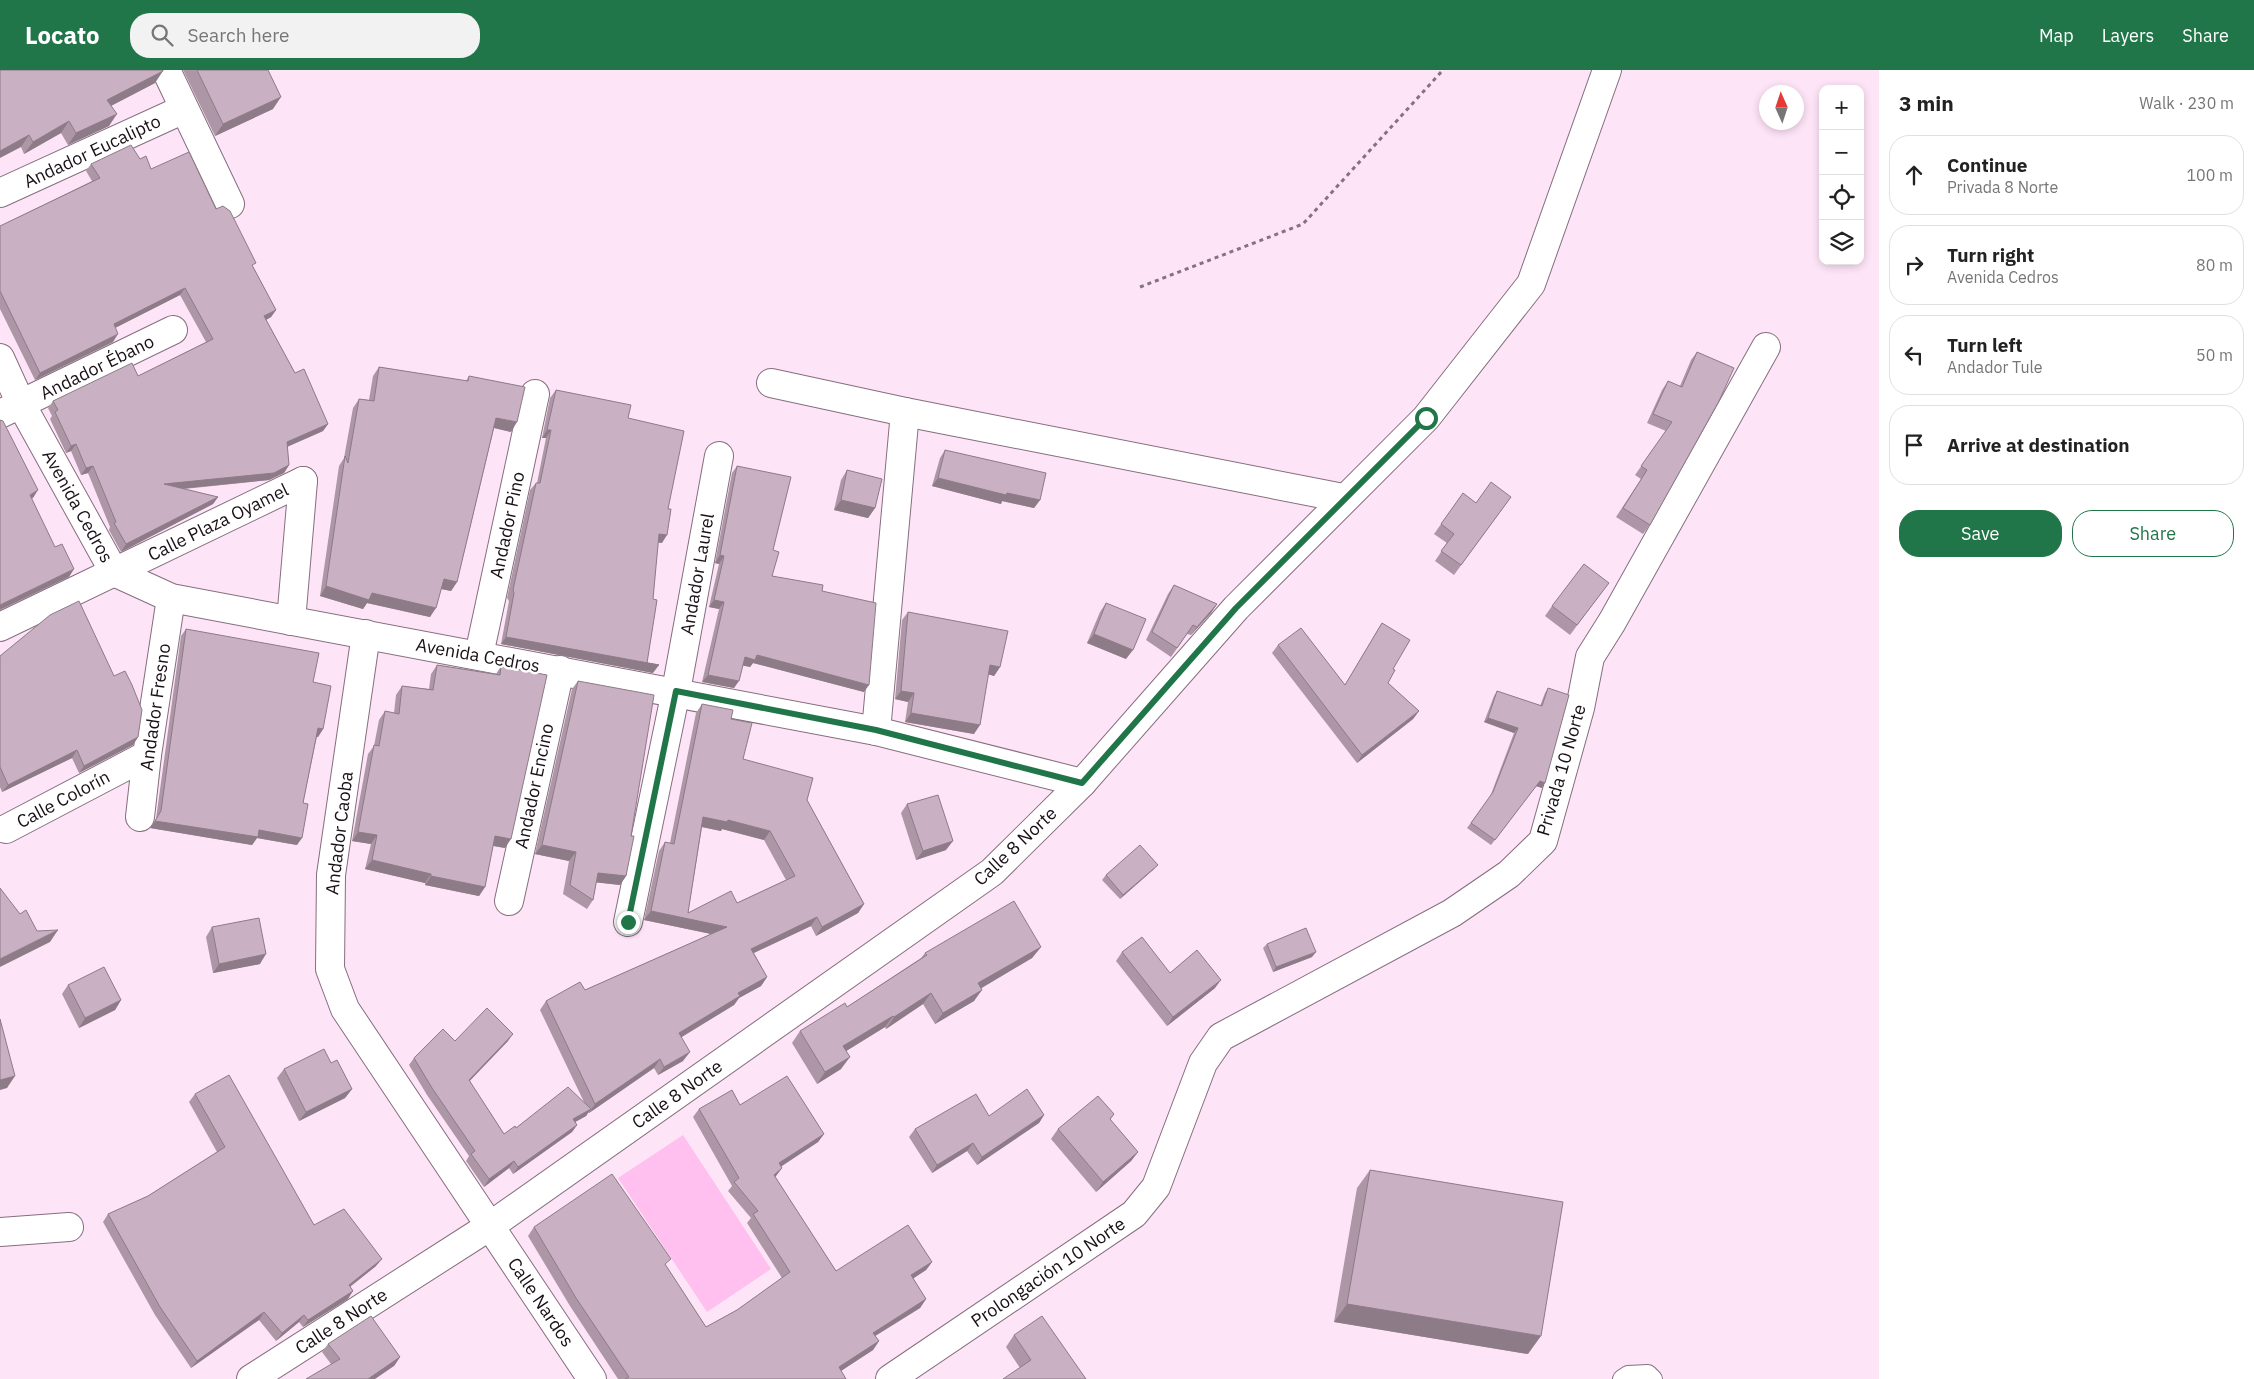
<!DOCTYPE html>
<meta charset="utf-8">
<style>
body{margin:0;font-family:"IBM Plex Sans",sans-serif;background:#f2f2f2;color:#222}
.controls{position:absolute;right:15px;top:15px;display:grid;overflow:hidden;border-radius:10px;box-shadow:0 2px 8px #0003}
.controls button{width:45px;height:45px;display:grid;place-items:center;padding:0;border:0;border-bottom:1px solid #e0e0e0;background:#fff;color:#222;font:25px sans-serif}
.compass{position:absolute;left:1759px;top:15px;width:45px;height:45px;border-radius:50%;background:#fff;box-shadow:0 2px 8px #0003;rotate:357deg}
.stop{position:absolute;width:15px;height:15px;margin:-11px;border:4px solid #217649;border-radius:50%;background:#fff}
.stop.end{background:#217649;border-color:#fff;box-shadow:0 1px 5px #0008}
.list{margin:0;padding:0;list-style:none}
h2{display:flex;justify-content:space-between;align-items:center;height:65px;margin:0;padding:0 20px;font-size:21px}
h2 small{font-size:16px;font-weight:400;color:#767676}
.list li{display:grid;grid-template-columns:32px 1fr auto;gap:15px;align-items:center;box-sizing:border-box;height:80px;margin:0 10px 10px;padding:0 10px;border:1px solid #e0e0e0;border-radius:20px}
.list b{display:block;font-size:19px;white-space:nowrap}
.list p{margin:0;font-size:16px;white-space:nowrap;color:#767676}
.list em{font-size:16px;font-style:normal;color:#767676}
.actions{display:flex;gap:10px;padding:15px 20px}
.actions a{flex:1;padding:11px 0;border:1px solid #217649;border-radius:20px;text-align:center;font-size:18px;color:#217649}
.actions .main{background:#217649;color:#fff}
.icon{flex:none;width:28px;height:28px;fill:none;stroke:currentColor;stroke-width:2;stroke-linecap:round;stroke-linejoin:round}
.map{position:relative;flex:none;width:1879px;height:1309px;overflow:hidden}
header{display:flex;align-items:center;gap:30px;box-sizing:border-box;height:70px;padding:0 25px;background:#217649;color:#fff}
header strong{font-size:24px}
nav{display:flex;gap:28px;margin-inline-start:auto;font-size:18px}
.search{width:350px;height:45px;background:#f2f2f2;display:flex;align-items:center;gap:12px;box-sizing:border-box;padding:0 18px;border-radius:20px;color:#767676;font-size:19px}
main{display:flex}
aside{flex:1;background:#fff}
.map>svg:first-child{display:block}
.green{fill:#ffc0ef}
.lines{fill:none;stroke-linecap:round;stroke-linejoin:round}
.service-casing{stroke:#856e7f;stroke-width:20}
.minor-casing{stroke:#856e7f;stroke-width:30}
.path{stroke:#83737f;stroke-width:3;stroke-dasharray:4 4;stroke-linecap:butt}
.service{stroke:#fff;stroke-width:18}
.minor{stroke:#fff;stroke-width:28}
.wall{fill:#ad97a7;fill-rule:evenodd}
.shaded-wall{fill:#8d7b88}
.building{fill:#c9b0c2;stroke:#8d7b88;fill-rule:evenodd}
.route{stroke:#217649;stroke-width:6}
.labels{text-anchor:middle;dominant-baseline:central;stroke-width:5;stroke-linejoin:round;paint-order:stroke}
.street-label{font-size:18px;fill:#181016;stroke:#fff}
</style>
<header>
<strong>Locato</strong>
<div class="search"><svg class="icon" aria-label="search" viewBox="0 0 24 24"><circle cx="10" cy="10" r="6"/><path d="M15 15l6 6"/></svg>Search here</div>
<nav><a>Map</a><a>Layers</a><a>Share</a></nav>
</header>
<main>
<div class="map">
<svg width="1879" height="1309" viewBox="0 0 1879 1309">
<rect width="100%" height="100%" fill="#fee4f7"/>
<polygon class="green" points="683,1065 771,1199 707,1242 618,1108"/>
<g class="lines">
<defs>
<polyline id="service" points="1622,1309 1628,1305 1648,1304 1653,1309"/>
<g id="minor">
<polyline points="166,0 230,134"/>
<polyline points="0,123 184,39"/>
<polyline points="0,288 21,334 114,502 171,528 876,661 1082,713"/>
<polyline points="771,313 905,342 1343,428"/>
<polyline points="0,344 173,260"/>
<polyline points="291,551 303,411"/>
<polyline points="0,557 303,411"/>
<polyline points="366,564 331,805 330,899 345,939 592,1309"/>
<polyline points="479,585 535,324"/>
<polyline points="876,661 905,342"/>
<polyline points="140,747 147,685 171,528"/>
<polyline points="6,759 147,685"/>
<polyline points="509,831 560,600"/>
<polyline points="628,852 676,621 719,386"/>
<polyline points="0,1162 69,1157"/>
<polyline points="251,1309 490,1156 992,802 1082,713 1236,538 1426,348 1531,214 1607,0"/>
<polyline points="890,1309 1134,1144 1156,1117 1203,993 1221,967 1452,843 1509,804 1543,771 1580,638 1590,587 1612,552 1766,277"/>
</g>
</defs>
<use href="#service" class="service-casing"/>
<use href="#minor" class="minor-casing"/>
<polyline class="path" points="1140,217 1303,154 1443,0"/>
<use href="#service" class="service"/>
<use href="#minor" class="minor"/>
</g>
<g class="wall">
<polygon points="0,0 155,13 111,36 109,56 68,75 61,63 24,84 21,77"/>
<polygon points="183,0 268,0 273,39 215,66"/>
<polygon points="140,89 151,99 216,139 253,197 276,240 271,247 266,250 295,303 328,354 323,361 287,377 289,395 284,403 269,410 184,419 218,427 213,434 121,482 109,460 110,457 88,403 81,405 71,381 66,383 50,349 52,346 48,338 53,331 138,306 206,272 180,225 115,258 113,272 35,310 0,239 0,156 92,111 86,101 91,94"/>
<polygon points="1697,282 1650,455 1643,464 1616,447 1641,409 1635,405 1666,361 1647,353 1662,320 1668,311 1680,316 1691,290"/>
<polygon points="379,297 466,311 469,306 511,362 494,358 457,512 451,521 441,519 430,547 367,533 363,539 320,526 339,396 344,388 353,338 359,329 369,330 373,306"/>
<polygon points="556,320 628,348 668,439 662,473 658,472 647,593 653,603 501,574 509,531 507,528 530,420 536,413 537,413 546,368 542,368 550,328"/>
<polygon points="945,380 1040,430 1034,438 1002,431 1001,434 932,416 940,388"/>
<polygon points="737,396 773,480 772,506 822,521 864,622 753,593 750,597 743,595 734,618 702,612 719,539 709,537 719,494 715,493 732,403"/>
<polygon points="847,400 875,438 868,448 834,440 841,410"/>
<polygon points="1463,423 1476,433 1511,427 1454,505 1435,491 1447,473 1434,464"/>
<polygon points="1174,515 1217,534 1211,543 1191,565 1187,564 1171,587 1146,570 1168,524"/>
<polygon points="1602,522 1570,565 1545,546 1552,536"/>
<polygon points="1106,533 1126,589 1087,573 1100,542"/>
<polygon points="908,542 1000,597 994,606 988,604 974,664 905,652 908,632 895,629 902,550"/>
<polygon points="1382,553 1393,599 1388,613 1419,641 1413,649 1357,693 1272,583 1278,575 1345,615 1377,561"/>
<polygon points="186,559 313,612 323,659 318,667 317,666 303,733 297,775 257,768 252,775 150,758 156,749 181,566"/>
<polygon points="0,586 138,667 133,675 79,703 72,688 2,722 0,717"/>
<polygon points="437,595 496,604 501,596 505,778 493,776 485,817 479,826 425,815 425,813 365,799 371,774 352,771 368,684 374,676 379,650 385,641 394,643 396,625 402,616 429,619 431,604"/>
<polygon points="578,611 631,766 626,806 620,815 596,812 593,830 587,839 563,824 569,791 535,784 572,619"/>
<polygon points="1548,618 1542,718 1536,716 1491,775 1467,758 1490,727 1514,663 1484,652 1494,626 1497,621 1540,636 1545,623"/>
<path d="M702,634L731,649L743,689L807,730L864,834L858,843L816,866L811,856L754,883L767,907L761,916L739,928L734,935L682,967L683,991L658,1005L654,998L589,1043L588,1042L586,1046L575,1052L577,1055L572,1062L513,1104L509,1098L484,1117L466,1091L469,1086L427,1025L409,995L414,988L455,971H508L469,1011L504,1064L516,1058L584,1032L540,940L546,931L585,920L711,864L644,850L659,781L665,772L670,773L696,643ZM702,757L721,761L722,759L764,770L786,810L737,833L688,843Z"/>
<polygon points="907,734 946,780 916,790 901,743"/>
<polygon points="1154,799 1120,829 1102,810 1106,805"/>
<polygon points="212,857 260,894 213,903 206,867"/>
<polygon points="1267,874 1312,887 1273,902 1263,878"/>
<polygon points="1041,877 1032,888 981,918 974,931 935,954 923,934 886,959 885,957 846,981 841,999 817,1014 792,973 800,961 847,937 921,888 925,883"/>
<polygon points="1122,882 1170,903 1215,918 1167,956 1116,891"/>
<polygon points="68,915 121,930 115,940 79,958 62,924"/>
<polygon points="331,993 352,1019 345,1028 299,1051 277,1008 284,999"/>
<polygon points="195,1024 314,1155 376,1196 350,1217 348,1229 303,1257 299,1252 276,1271 259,1250 191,1298 155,1245 103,1152 108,1144 148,1126 217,1082 189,1032"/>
<polygon points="740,1035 824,1064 818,1072 781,1096 782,1098 775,1107 836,1201 932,1192 926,1200 913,1208 926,1229 920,1238 875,1266 879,1271 873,1280 841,1301 846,1309 618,1309 570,1236 528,1166 534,1157 666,1196 706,1257 737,1240 782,1208 747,1153 751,1148 728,1121 732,1116 693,1047 699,1039"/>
<polygon points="1114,1044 1110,1050 1138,1082 1131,1091 1096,1122 1051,1069 1058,1059"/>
<polygon points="1044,1045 1039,1053 977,1095 967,1081 932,1103 909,1067 915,1059 989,1046"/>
<polygon points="1370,1100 1528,1284 1334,1252 1357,1118"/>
<polygon points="1014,1265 1086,1309 1020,1298 1006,1277"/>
<polygon points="328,1274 400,1287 394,1296 331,1294 322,1282"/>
</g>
<g class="shaded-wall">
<polygon points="163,1 155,13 99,42 107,30"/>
<polygon points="281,27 273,39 215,66 223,54"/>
<polygon points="117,44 109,56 68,75 76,63"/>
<polygon points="69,51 61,63 24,84 33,72"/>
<polygon points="29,65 21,77 0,88 0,81"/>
<polygon points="185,218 180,225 109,261 114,254"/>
<polygon points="276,240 271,247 259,254 264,246"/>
<polygon points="118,264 113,272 35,310 40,303"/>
<polygon points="496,348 517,352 511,362 490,357"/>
<polygon points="328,354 323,361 282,379 287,372"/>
<polygon points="547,360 551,360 546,368 542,368"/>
<polygon points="76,374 71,381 66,383 71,376"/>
<polygon points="289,395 284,403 269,410 159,421 164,414"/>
<polygon points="93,396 88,403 81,405 86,398"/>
<polygon points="938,408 1040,430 1034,438 1002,431 1001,434 932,416"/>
<polygon points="38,420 33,428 24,432 30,425"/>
<polygon points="218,427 213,434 121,482 126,474"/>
<polygon points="841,430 875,438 868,448 834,440"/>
<polygon points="659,464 667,465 662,473 653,472"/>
<polygon points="720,485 724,486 719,494 715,493"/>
<polygon points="74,499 69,507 0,540 0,535"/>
<polygon points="444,509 457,512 451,521 437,518"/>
<polygon points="326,516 372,523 436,538 430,547 367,533 363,539 320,526"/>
<polygon points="714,530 724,532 719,539 709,537"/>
<polygon points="1217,534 1211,543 1191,565 1197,557"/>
<polygon points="1094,564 1133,580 1126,589 1087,573"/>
<polygon points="506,567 659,595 653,603 501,574"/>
<polygon points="757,585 869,615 864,622 753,593 750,597 740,595 745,587"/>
<polygon points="990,595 1000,597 994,606 984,603"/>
<polygon points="708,605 739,611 734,618 702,612"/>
<polygon points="901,621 914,623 908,632 895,629"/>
<polygon points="1419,641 1413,649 1357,693 1362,685"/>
<polygon points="911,643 980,655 974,664 905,652"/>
<polygon points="1488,648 1518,658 1514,663 1484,652"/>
<polygon points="318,658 323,659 318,667 313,666"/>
<polygon points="138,667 133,675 79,703 84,696"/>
<polygon points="77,680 72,688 2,722 8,715"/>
<polygon points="1540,711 1545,713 1542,718 1536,716 1491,775"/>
<polygon points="703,747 728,750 770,761 764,770 722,759 721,761 697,756"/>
<polygon points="155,751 259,760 302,768 297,775 257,768 252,775 150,758"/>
<polygon points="358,762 377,765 371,774 352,771"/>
<polygon points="495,766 511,769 505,778 489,775"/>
<polygon points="953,771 946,780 916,790 923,781"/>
<polygon points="542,775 576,782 569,791 535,784"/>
<polygon points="372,790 431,804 425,813 365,799"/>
<polygon points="1158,795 1154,799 1120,829 1123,825"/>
<polygon points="598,803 626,806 620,815 592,812"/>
<polygon points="431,806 485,817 479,826 425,815"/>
<polygon points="864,834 858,843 816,866 822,857"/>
<polygon points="651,841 727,857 721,866 644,850"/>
<polygon points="817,847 811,856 745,887 751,879"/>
<polygon points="58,860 50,872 0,897 0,889"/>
<polygon points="1041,877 1032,888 970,925 978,913"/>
<polygon points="1316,882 1312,887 1273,902 1276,897"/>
<polygon points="266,884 260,894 213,903 219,894"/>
<polygon points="767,907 761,916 739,928 734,935 673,972 679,963 738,923"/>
<polygon points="1221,910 1215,918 1167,956 1173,947"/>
<polygon points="982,920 974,931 935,954 943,943"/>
<polygon points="931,923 923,934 886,959 894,947"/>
<polygon points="121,930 115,940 79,958 85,948"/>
<polygon points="893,946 885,957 835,988 843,976"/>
<polygon points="513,964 508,971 464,1017 469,1010"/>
<polygon points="690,982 683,991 658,1005 664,997"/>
<polygon points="850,987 841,999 817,1014 825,1002"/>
<polygon points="660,989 654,998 589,1043 595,1034"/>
<polygon points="15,1006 7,1018 0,1020 0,1010"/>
<polygon points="352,1019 345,1028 299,1051 306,1042"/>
<polygon points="591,1039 586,1046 568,1056 573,1049"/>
<polygon points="1044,1045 1039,1053 977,1095 982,1087"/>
<polygon points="577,1055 572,1062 513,1104 518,1097"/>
<polygon points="824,1064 818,1072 773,1102 779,1093"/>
<polygon points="973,1073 967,1081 932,1103 937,1095"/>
<polygon points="1138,1082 1131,1091 1096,1122 1103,1112"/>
<polygon points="514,1091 509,1098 484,1117 489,1109"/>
<polygon points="782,1098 776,1106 768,1114 774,1105"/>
<polygon points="382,1189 376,1196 343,1222 349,1215"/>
<polygon points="932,1192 926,1200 905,1214 911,1205"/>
<polygon points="353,1221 348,1229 303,1257 308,1250"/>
<polygon points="926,1229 920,1238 867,1271 873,1263"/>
<polygon points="1347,1234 1541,1266 1528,1284 1334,1252"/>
<polygon points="264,1242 259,1250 191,1298 197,1291"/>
<polygon points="304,1245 299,1252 276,1271 282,1263"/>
<polygon points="879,1271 873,1280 833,1306 839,1297"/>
<polygon points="400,1287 394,1296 375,1309 368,1309"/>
</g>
<g class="building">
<polygon points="0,0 163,0 163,1 107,30 117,44 76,63 69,51 33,72 29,65 0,81"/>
<polygon points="197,0 268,0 281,27 223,54"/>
<polygon points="131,75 140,89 146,86 151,99 189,82 216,139 223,136 230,141 256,193 252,195 276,240 264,246 295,303 304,299 328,354 287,372 289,395 274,403 164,414 218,427 126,474 114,453 116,452 93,396 86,398 76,374 71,376 55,342 58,340 53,331 132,293 138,306 213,269 185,218 114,254 118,264 40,303 0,221 0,156 100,108 91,94"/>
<polygon points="1697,282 1734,298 1719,331 1650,455 1623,438 1647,400 1641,396 1672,352 1653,344 1668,311 1682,317"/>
<polygon points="379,297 468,311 469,306 525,317 517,352 496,348 457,512 444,509 436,538 372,523 369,530 326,516 345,386 348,393 359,329 374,331"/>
<polygon points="556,320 631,335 628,348 684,361 668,439 671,439 667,465 659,464 653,529 657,530 647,593 659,595 506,567 514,523 513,520 536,413 540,413 551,360 547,360"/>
<polygon points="0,350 3,351 38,420 30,425 55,477 62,474 74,499 0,535"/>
<polygon points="945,380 1046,403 1040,430 1007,423 1006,425 938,408"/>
<polygon points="737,396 791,407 773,480 779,482 772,506 823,515 822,521 876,533 869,615 757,585 755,590 745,587 739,611 708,605 724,532 714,530 724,486 720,485"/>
<polygon points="847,400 882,409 875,438 841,430"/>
<polygon points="1491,412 1511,427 1461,495 1441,481 1454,464 1441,454 1463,423 1476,433"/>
<polygon points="1584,494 1609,513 1577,555 1552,536"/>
<polygon points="1174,515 1217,534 1197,557 1193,555 1177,578 1152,562"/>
<polygon points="79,531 114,606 125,601 132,615 142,640 138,667 84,696 77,680 8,715 0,697 0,586 50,545"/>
<polygon points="1106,533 1146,549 1133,580 1094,564"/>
<polygon points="908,542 1008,561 1000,597 990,595 980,655 911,643 914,623 901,621"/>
<polygon points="1382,553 1410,570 1393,599 1395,600 1388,613 1419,641 1362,685 1278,575 1301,558 1345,615"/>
<polygon points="186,559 319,583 313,612 331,616 323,659 318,658 303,733 308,734 302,768 259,760 258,767 155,751 161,741"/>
<polygon points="437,595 500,605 501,596 547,605 511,769 495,766 485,817 431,806 431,804 372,790 377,765 358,762 374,675 379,676 385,641 399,644 402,616 433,620"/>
<polygon points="578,611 654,625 631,766 634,766 626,806 598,803 593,830 570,815 576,782 542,775"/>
<polygon points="1548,618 1569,625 1545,713 1540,711 1495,770 1471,753 1493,722 1518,658 1488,648 1497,621 1542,636"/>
<path d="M702,634L733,640L731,649L752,653L743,689L813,708L807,730L864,834L822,857L817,847L751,879L767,907L738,923L740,926L679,963L690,982L664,997L660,989L595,1034L546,931L580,912L585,920L727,857L651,841L665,772L674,774ZM703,747L727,752L728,750L770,761L795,806L737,833L731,821L688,843Z"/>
<polygon points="938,725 953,771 923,781 907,734"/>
<polygon points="1140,775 1158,795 1123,825 1106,805"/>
<polygon points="0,818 20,844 26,840 37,861 58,860 0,889"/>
<polygon points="1014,831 1041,877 978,913 982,920 943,943 931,923 894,947 893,946 843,976 850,987 825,1002 800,961 845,933 847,937 927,885 925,883"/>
<polygon points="259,848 266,884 219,894 212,857"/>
<polygon points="1306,858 1316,882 1276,897 1267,874"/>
<polygon points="1142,867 1170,903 1197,880 1221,910 1173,947 1122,882"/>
<polygon points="104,897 121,930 85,948 68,915"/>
<polygon points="487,938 513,964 469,1010 504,1064 515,1056 516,1058 568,1017 591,1039 573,1049 577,1055 518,1097 514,1091 489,1109 471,1084 475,1081 432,1018 414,988 443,959 455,971"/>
<polygon points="0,949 15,1006 0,1010"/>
<polygon points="324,979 331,993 337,990 352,1019 306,1042 284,999"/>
<polygon points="229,1005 314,1155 344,1139 382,1189 349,1215 353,1221 308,1250 304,1245 282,1263 264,1242 197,1291 160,1237 108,1144 148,1126 225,1077 195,1024"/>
<polygon points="787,1006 824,1064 779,1093 782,1098 774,1105 836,1201 908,1155 932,1192 911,1205 926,1229 873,1263 879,1271 839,1297 846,1309 625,1309 629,1307 576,1228 534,1157 612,1104 671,1189 665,1194 706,1257 737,1240 790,1202 753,1144 758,1141 734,1112 739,1108 699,1039 732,1020 740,1035"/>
<polygon points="1027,1019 1044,1045 982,1087 973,1073 937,1095 915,1059 976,1024 989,1046"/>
<polygon points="1098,1026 1114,1044 1110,1049 1138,1082 1103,1112 1058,1059"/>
<polygon points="1370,1100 1563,1132 1541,1266 1347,1234"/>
<polygon points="371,1246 400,1287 368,1309 306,1309 340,1289 328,1274"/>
<polygon points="1042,1246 1086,1309 1003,1309 1031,1290 1014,1265"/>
</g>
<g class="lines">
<polyline class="route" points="628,852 676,621 876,660 1082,713 1236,538 1426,348"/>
</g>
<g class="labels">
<g class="street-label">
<text transform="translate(92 81) rotate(-25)">Andador Eucalipto</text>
<text transform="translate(97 297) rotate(-26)">Andador Ébano</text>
<text transform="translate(78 436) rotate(61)">Avenida Cedros</text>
<text transform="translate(218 452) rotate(-26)">Calle Plaza Oyamel</text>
<text transform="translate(507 455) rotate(-78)">Andador Pino</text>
<text transform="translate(697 504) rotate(-80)">Andador Laurel</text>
<text transform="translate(478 585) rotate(10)">Avenida Cedros</text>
<text transform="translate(155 637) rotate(-82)">Andador Fresno</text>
<text transform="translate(1561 700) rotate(-74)">Privada 10 Norte</text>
<text transform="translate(534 716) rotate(-78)">Andador Encino</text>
<text transform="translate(63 729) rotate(-28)">Calle Colorín</text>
<text transform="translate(339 763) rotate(-83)">Andador Caoba</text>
<text transform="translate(1015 776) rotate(-43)">Calle 8 Norte</text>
<text transform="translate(677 1024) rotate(-35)">Calle 8 Norte</text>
<text transform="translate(1048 1202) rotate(-34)">Prolongación 10 Norte</text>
<text transform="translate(541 1232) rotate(56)">Calle Nardos</text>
<text transform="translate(341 1251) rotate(-33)">Calle 8 Norte</text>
</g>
</g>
</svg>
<div class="controls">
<button>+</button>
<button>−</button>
<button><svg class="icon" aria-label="locate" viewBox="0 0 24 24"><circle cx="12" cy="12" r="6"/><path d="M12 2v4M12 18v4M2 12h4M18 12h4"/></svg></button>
<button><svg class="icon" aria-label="layers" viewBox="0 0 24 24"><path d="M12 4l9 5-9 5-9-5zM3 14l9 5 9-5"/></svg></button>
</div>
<svg class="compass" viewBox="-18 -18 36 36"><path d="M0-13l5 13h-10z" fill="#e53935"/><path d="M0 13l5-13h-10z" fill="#767676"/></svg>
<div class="stop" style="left:1426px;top:348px"></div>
<div class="stop end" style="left:628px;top:852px"></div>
</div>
<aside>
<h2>3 min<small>Walk · 230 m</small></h2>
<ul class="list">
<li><svg class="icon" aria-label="ahead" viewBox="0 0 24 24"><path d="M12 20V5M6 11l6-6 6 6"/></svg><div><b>Continue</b><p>Privada 8 Norte</p></div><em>100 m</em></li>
<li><svg class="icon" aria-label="right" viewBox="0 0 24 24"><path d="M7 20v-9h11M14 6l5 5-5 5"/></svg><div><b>Turn right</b><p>Avenida Cedros</p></div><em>80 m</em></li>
<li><svg class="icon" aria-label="left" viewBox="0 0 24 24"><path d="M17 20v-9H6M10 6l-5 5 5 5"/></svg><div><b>Turn left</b><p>Andador Tule</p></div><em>50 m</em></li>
<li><svg class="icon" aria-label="arrive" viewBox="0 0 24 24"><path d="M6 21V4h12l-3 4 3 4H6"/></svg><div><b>Arrive at destination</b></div></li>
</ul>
<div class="actions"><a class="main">Save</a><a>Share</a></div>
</aside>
</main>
